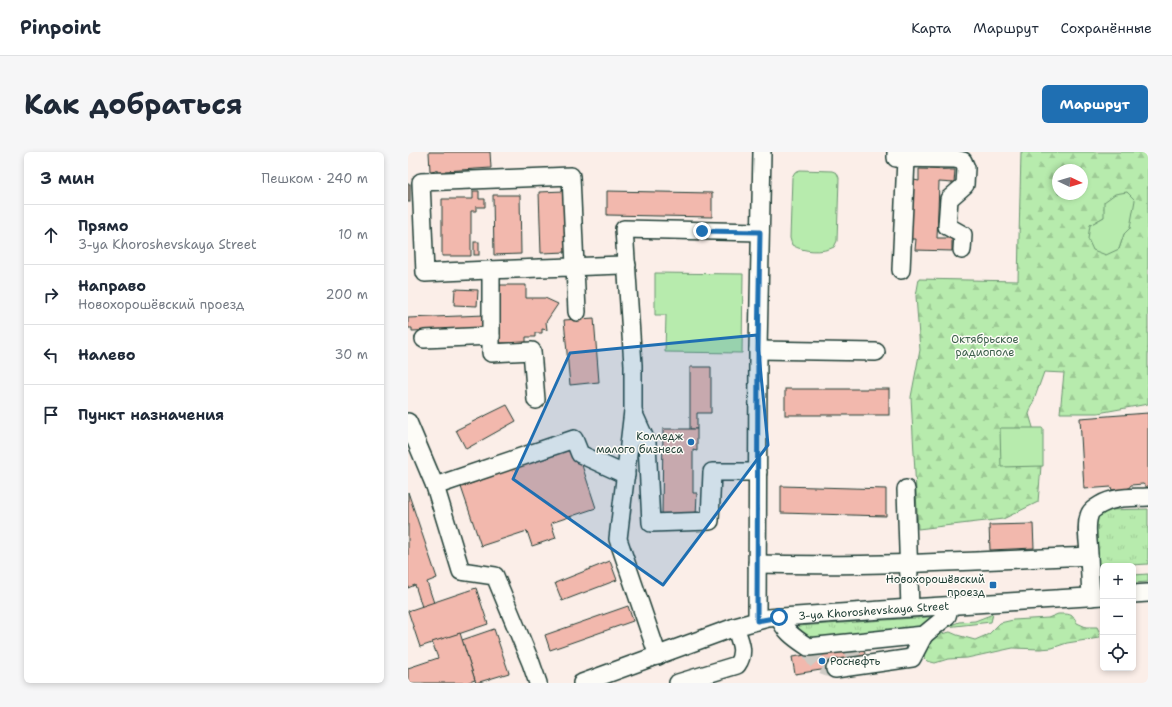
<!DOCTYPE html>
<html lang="ru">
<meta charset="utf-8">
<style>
body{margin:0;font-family:"Shantell Sans",sans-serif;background:#f6f6f7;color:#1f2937}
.controls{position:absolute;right:12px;bottom:12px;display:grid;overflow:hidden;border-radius:6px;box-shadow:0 2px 6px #0003}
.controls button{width:36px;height:36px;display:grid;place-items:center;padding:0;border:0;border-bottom:1px solid #e0e1e3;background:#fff;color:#1f2937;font:20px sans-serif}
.compass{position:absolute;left:644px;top:12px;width:36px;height:36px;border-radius:50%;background:#fff;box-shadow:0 2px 6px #0003;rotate:94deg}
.stop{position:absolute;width:12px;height:12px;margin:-9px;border:3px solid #1f6fb2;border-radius:50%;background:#fff}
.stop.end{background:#1f6fb2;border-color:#fff;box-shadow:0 1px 4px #0008}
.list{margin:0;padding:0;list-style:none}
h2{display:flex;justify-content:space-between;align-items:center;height:52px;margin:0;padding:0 16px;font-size:17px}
h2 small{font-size:13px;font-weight:400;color:#747a83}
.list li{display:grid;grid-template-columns:26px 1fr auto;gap:12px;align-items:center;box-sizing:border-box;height:60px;padding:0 16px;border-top:1px solid #e0e1e3}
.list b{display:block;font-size:15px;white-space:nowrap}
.list p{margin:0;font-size:13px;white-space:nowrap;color:#747a83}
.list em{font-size:13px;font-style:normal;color:#747a83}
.icon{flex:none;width:22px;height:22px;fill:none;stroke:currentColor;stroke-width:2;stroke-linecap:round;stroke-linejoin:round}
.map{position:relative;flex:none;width:740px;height:531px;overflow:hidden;border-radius:6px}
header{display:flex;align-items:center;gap:24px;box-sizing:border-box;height:56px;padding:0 20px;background:#fff;border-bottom:1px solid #e0e1e3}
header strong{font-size:19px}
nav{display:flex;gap:22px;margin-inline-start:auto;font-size:14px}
.intro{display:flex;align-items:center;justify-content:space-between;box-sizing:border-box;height:96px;padding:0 24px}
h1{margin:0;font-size:28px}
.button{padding:10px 18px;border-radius:6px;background:#1f6fb2;color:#fff;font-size:14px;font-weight:700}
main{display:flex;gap:24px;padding:0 24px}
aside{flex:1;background:#fff;border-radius:6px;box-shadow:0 2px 6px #0003}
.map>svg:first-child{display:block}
.grass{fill:url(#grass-tufts);stroke:#6b9470}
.forest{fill:url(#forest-firs);stroke:#6b9470;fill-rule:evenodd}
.green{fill:#b7ebad;stroke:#6b9470}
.building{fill:#f2b8ad;stroke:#1f3d34}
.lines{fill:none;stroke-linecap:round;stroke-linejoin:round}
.minor-tunnel{stroke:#cfcbc4;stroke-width:17;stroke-dasharray:17 8;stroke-linecap:butt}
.minor-casing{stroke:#1f3d34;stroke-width:20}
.minor{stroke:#fdfcf7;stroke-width:17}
.route{stroke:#1f6fb2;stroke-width:5}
.marked{fill:#1f6fb2;fill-opacity:0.2;stroke:#1f6fb2;stroke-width:3;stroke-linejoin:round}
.poi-dot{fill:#1f6fb2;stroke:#fdfcf7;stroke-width:1.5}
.labels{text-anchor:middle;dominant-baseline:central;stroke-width:3;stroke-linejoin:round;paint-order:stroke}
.park-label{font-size:11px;fill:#3d604c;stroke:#fdfcf7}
.poi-label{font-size:11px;fill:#1f3d34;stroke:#fdfcf7;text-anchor:end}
.street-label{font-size:11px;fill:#1f3d34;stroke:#fdfcf7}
</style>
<header>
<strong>Pinpoint</strong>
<nav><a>Карта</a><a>Маршрут</a><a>Сохранённые</a></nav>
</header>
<div class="intro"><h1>Как добраться</h1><a class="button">Маршрут</a></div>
<main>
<aside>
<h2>3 мин<small>Пешком · 240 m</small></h2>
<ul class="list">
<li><svg class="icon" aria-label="ahead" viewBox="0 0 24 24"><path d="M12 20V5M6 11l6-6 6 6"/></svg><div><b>Прямо</b><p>3-ya Khoroshevskaya Street</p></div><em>10 m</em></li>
<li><svg class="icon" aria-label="right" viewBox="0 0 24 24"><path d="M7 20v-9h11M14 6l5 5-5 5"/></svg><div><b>Направо</b><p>Новохорошёвский проезд</p></div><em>200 m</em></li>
<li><svg class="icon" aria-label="left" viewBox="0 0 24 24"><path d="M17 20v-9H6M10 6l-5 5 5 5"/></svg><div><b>Налево</b></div><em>30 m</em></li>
<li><svg class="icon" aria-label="arrive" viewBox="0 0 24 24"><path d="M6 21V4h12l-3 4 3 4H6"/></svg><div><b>Пункт назначения</b></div></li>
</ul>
</aside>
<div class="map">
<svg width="740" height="531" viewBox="0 0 740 531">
<defs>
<pattern id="grass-tufts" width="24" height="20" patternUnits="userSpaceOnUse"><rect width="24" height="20" fill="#b7ebad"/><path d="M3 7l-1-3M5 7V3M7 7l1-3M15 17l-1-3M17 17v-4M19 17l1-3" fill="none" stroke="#9dca95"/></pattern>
<pattern id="forest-firs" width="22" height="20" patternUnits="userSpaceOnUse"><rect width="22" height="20" fill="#b7ebad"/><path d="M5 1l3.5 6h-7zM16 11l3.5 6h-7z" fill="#9dca95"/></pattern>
</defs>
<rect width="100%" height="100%" fill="#fbeee8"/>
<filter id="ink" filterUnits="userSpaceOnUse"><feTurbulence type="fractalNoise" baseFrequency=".025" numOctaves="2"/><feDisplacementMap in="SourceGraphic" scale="8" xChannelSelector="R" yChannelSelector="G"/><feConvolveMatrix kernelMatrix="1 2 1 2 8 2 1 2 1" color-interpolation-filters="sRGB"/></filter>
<g filter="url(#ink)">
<g class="grass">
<polygon points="740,357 740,412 688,415 686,370 695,358"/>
<polygon points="740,422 740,430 725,431 725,423"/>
<polygon points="585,462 583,470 538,475 551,470 567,469"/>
<polygon points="521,465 523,466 524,468 512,475 410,486 400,484 390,477 391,474"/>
</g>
<g class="forest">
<path d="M613,0H740V252L690,261H652L656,221L636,220L621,262L629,289L633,314L630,350L595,367L510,377L503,245L512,198L508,144L511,127L610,129ZM650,18H674V42H650ZM696,65L722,76L716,82L711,97L682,73Z"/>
<path d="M650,462C660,462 665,461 669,471L678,475H689L692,481L691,486L659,491L644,496L632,497L605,496L559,506L540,507L527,511L519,509L516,506L517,497L528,483L542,480L549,483L567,488L581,482L592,471L605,468L640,466Z"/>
</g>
<g class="green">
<path d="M392,18L424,19L429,21L431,26L429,89L426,95C415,101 395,100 384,93L382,86L384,25L387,20Z"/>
<polygon points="719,40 727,48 722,76 716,82 711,97 698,103 685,98 680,87 682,73 696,65 696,50 707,42"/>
<polygon points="247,121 335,122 334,201 257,200 258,163 247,163"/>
<polygon points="592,276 635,276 635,314 593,315"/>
</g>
<g class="building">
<polygon points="21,0 82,0 83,16 37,19 37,23 29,23 29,18 22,19"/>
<polygon points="511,17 547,18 546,31 531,30 529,86 544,86 544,99 507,98 508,87 503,87 506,28 511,29"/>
<rect x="0" y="32" width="2" height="18"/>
<polygon points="65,39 71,39 71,47 77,47 77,55 68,55 68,59 63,59 63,104 34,104 34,47 65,47"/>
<polygon points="157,39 159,100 133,101 131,40"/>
<polygon points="199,39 304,41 304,65 199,63"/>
<polygon points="85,43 112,43 113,102 86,103"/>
<rect x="66" y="90" width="5" height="13"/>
<polygon points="91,133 118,133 118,146 137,146 150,152 138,170 139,178 134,177 134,181 127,181 127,185 118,185 118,191 92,191"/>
<polygon points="47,137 70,138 69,154 46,153"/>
<polygon points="77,163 78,176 4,179 4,176 0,176 0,166"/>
<polygon points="186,166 191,230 162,233 156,168"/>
<polygon points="282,215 303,215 303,261 289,261 289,277 282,277"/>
<rect x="377" y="237" width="104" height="26"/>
<polygon points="99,253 108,269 58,297 48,278"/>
<polygon points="740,261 740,336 735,332 723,333 720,337 704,338 703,335 676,337 672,266"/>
<polygon points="255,277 289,277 289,299 285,298 285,341 289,341 288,365 254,364"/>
<polygon points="168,295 188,356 143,371 148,386 124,394 119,379 73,394 53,335"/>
<polygon points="373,334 478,337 478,364 373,361"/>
<polygon points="0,340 29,426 19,430 26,451 14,455 7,433 0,436"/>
<polygon points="625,372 626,396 582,398 581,373"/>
<polygon points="202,409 209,428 154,449 147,431"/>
<polygon points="68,436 80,472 12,495 0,459"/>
<polygon points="220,454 225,469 142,498 137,483"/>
<polygon points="86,477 101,521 68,531 54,488"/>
<polygon points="52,481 67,528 58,531 0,531 0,516 30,506 24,490"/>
<polygon points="456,495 458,511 387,522 384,505"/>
</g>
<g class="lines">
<g class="minor-tunnel">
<path d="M441,491C445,504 448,506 460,512"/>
<path d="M400,495C407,508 410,516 427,517"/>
</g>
<defs>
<g id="minor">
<polyline points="488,0 488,6 547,7 555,9 558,16 557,33 541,47 539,74 555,83 554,98"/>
<polyline points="83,118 83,201 124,199 128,248"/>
<polyline points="493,118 498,7"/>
<path d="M169,160L163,24L13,30L17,121C84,118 151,115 219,113"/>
<polyline points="16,187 83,184"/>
<polyline points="350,198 468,200"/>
<polyline points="225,260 239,291 243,371 302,369 304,320 350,320"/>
<polyline points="0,270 27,334 53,419 87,424 123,511 130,531"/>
<polyline points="27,334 166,287 172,302 218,323"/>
<polyline points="498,337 502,456"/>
<path d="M681,404C681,391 677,376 681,364C682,359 687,356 692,353C707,344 723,346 740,345"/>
<path d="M349,412C460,415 570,409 681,404L683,445"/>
<polyline points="725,442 740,441"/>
<path d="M371,465C377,480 387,486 400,495L516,483L539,464L542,454"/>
<polyline points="349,469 350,198 354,0"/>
<polyline points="250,504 210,387 225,259 225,213 216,77 352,80"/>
<polyline points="427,517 504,506 516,483"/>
<path id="s1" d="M174,531L327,475L360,466L502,456L695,444"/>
<path d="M270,531L329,513C338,500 332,489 327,475"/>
</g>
</defs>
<use href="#minor" class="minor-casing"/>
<use href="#minor" class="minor"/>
</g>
</g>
<g class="lines" filter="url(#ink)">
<polyline class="route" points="294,79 352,80 350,198 349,469 371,465"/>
</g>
<path class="marked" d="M349,183L360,293L255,433L105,327L162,201Z"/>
<g class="poi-dot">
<circle cx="283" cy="290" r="4"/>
<rect x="581" y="429" width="8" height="8" rx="2"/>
<circle cx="414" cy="509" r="4"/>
</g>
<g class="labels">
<g class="park-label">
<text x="577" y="187">Октябрьское<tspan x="577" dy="13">радиополе</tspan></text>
</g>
<g class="poi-label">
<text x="275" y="284">Колледж<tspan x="275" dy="13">малого бизнеса</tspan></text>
<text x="577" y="427">Новохорошёвский<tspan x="577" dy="13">проезд</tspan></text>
<text x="422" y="509" text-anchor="start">Роснефть</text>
</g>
<g class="street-label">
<text stroke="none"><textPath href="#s1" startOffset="303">3-ya Khoroshevskaya Street</textPath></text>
</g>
</g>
</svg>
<div class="controls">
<button>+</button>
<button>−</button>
<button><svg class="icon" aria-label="locate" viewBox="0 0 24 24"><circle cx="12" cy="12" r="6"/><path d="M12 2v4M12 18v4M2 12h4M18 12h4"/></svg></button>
</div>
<svg class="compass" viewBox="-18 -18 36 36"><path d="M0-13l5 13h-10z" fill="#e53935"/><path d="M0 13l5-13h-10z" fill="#747a83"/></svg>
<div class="stop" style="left:371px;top:465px"></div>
<div class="stop end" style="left:294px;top:79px"></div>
</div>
</main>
